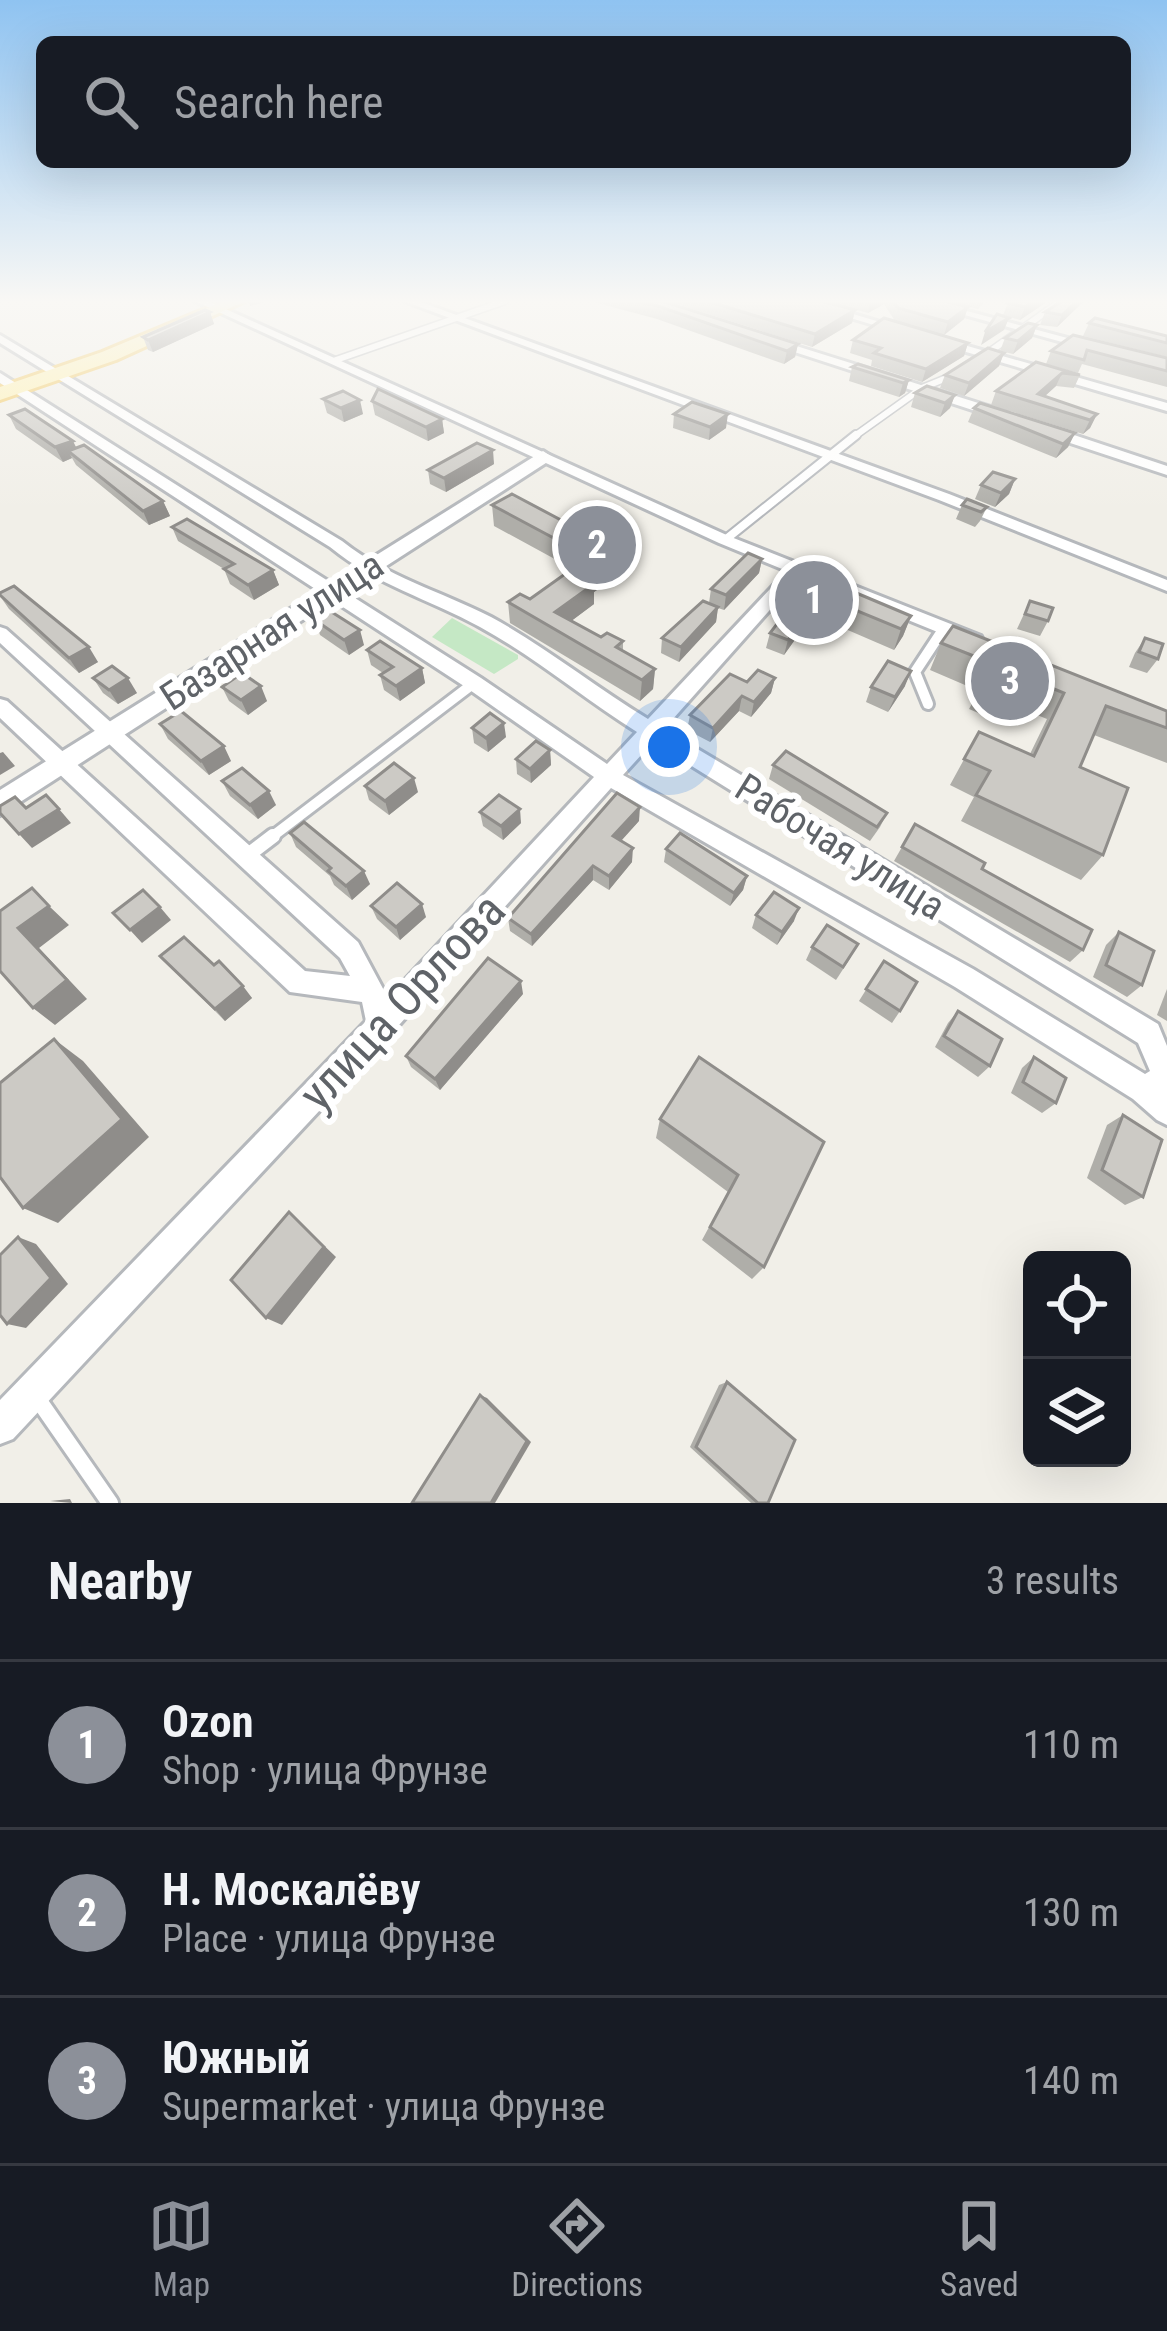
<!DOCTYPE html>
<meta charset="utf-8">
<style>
body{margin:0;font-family:"Roboto Condensed",sans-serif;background:#20242c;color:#f1f3f6}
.controls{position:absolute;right:36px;bottom:36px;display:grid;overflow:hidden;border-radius:18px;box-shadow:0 12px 48px #0002}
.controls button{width:108px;height:108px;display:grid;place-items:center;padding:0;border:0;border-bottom:3px solid #363941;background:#171b24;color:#f1f3f6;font:60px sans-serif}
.you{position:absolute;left:669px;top:747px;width:42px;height:42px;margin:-30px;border:9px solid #fff;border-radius:50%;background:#1a73e8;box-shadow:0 0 0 18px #1a73e833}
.badge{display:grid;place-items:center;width:78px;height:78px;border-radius:50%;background:#8c9099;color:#fff;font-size:39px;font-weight:700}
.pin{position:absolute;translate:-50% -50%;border:6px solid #fff;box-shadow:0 3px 12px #0006}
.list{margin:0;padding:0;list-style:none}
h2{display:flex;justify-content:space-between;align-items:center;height:156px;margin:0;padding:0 48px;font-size:51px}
h2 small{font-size:39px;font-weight:400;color:#9ea1a6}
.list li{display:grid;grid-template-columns:78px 1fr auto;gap:36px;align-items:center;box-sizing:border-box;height:168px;padding:0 48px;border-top:3px solid #363941}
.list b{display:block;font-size:45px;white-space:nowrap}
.list p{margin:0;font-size:39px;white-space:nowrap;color:#9ea1a6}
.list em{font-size:39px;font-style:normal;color:#9ea1a6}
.icon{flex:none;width:66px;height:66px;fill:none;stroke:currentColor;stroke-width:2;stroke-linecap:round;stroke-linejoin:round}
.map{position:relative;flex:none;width:1167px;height:1503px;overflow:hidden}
.search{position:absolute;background:#171b24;box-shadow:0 12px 48px #0002;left:36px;right:36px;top:36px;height:132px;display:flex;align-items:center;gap:30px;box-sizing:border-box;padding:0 42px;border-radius:18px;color:#9ea1a6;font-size:45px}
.sheet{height:660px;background:#171b24}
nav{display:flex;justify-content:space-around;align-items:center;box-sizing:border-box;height:168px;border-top:3px solid #363941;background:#171b24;font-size:33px;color:#9ea1a6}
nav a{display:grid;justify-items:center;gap:6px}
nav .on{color:#8c9099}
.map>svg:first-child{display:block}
.green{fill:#c5e8c5}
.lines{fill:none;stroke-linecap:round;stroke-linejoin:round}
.service-far4-casing{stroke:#b5b8bc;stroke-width:9}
.service-far3-casing{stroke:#b5b8bc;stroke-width:12}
.service-far2-casing{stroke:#b5b8bc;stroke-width:16}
.service-far1-casing{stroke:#b5b8bc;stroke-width:20}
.service-casing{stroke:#b5b8bc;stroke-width:22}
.minor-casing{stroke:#b5b8bc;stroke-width:6}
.tertiary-casing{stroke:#b5b8bc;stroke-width:6}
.primary-casing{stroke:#f2c960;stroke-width:6}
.service-far4{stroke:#fff;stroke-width:6}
.service-far3{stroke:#fff;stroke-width:8}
.service-far2{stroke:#fff;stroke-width:10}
.service-far1{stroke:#fff;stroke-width:14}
.service{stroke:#fff;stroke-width:16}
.minor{fill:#fff;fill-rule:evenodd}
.tertiary{fill:#fff;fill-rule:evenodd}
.primary{fill:#fff2af;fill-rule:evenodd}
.wall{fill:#afaea9}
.shaded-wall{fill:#8f8d8a}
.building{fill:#cccac5;stroke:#8f8d8a;stroke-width:3}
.labels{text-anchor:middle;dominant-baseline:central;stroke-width:12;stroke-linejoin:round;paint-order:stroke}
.street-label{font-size:39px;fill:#5f6368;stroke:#fff}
.near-street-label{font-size:48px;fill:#5f6368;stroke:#fff}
</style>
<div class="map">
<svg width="1167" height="1503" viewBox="0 0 1167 1503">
<rect width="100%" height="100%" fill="#f1efe8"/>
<polygon class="green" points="452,618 518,655 518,659 494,674 432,637"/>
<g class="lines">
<defs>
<g id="service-far4">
<polyline points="985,355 1061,301"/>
<polyline points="336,360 505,301"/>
<polyline points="852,438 922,388 954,375"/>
</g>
<polyline id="service-far3" points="725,540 856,435"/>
<g id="service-far2">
<polyline points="928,704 915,672 944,628"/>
<polyline points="269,839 474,683"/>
</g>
<polyline id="service-far1" points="248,855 273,836"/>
<polyline id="service" points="35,1395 110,1503"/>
<g id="minor">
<path d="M195,301H208L731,537L981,636L983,640L981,644H967L800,576L664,729L1158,1024L1167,1046V1125L1157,1120L1133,1099L955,987L611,788L391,1034L13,1439L0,1444V1400L366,1021L362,1002L290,992L0,718V699L7,701L305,971L350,976L340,958L0,643V627L6,629L358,942L388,998L594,777L467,688L0,383V373L481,678L607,764L637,732C583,698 535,657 480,627C429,599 376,585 330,547L0,343V335L342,541C387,577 440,591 491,617C546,647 595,687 648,719L787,571L719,543ZM653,742L1138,1043L1150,1071L1145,1074L973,969L623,775Z"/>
<polygon points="404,301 418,301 949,494 1167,580 1167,591 939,500"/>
<polygon points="794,301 809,301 907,330 897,332"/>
<polygon points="914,301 930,301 1097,346 1091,350"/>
<polygon points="774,339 1007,412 1009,415 997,418 770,344 768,342"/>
<polygon points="943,339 1167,403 1167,411 939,344 937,342"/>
<polygon points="1043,428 1053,428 1167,466 1167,475 1043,434"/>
</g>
<polygon id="tertiary" points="543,451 552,457 549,461 0,815 0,790"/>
<polygon id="primary" points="224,301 245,301 116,360 0,400 0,387 102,352"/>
</defs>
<use href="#service-far4" class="service-far4-casing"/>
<use href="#service-far3" class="service-far3-casing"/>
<use href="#service-far2" class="service-far2-casing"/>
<use href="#service-far1" class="service-far1-casing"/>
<use href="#service" class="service-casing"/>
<use href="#minor" class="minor-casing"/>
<use href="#tertiary" class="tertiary-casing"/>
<use href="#primary" class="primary-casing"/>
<use href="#service-far4" class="service-far4"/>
<use href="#service-far3" class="service-far3"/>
<use href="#service-far2" class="service-far2"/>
<use href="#service-far1" class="service-far1"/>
<use href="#service" class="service"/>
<use href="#minor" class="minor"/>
<use href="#tertiary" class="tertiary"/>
<use href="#primary" class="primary"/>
</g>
<g class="wall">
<polygon points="590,301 662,301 798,344 795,357 784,364 657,319"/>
<polygon points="667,301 821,301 855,310 852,323 812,347"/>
<polygon points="824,301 945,301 968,307 964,319 944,335 895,321 884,304 868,313"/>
<polygon points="946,301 985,301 978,309"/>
<polygon points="1048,301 1020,320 1003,315 1008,303"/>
<polygon points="1084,301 1057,327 1040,325 1045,312"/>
<polygon points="210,312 214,324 153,352 148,350 143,337"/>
<polygon points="1089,323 1167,336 1167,357 1083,336"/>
<polygon points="1037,325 1032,338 1013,354 1000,351 1005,338"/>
<polygon points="1073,335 1167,358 1167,387 1082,364 1078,373 1046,364 1051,351"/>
<polygon points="853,340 968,343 964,356 922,382 871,366 872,360 850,353"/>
<polygon points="1004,353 999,366 964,396 940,388 945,375"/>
<polygon points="1036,362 1080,375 1074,388 1056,386 1045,396 1097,414 1090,428 1083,434 991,405 996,391"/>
<polygon points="852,367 909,380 905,393 899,397 849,381"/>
<polygon points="915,393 955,395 950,408 940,417 911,407"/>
<polygon points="323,399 363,414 344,422 327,413"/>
<polygon points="372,401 442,419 444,433 428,441 375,415"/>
<polygon points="974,408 1075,433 1068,447 1056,458 968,422"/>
<polygon points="674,414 726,428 709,440 673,428"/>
<polygon points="9,415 77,448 163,501 170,516 149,525 76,465 72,458 63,462 16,429"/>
<polygon points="494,464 446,492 430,484 428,470"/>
<polygon points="1015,479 1009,494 995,507 975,499 981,485"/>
<polygon points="492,505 622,573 594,592 594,604 571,621 601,637 623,641 623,651 655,669 653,689 640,701 510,623 508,602 530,599 573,569 494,526"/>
<polygon points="962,505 987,507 980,521 975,527 956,519"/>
<polygon points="172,527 273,570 279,585 254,600 230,584 224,569 178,541"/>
<polygon points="762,559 759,573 724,610 718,608 716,622 679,662 661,653 662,638 709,603 711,589"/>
<polygon points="804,589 911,616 903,636 894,650 799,609"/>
<polygon points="0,596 98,662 79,673 9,609"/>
<polygon points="1030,601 1048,621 1040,636 1017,629"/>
<polygon points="315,620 364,645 349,655 320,635"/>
<polygon points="770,633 794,641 784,655 766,648"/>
<polygon points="1145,638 1158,659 1147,673 1129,667 1135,653"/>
<polygon points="941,643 1167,711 1167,763 1094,735 1080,767 1103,855 1081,880 961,821 974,797 950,785 979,732 1030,754 1047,719 1015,706 1004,724 969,709 979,691 930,670"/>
<polygon points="367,650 422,668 425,683 400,701 384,690 380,675 383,673 371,665"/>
<polygon points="93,678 137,693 118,704 103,693"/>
<polygon points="775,678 771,693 751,717 739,711 710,742 687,730 690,715 702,704 747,682"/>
<polygon points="905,686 888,712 866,702 871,687"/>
<polygon points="222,687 267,701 248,715 229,701"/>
<polygon points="160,724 231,761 209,775 168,739"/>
<polygon points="472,728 506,737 488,752 474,743"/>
<polygon points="550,750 551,765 531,783 517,774 516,759"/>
<polygon points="773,765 887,813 880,827 870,841 769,779"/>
<polygon points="222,781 276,805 258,819 230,796"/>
<polygon points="365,786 418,792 389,815 369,800"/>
<polygon points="480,812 521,823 503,840 483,826"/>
<polygon points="639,821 621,840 632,862 609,890 593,880 532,946 510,931 508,918"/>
<polygon points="915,824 1083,950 1070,962 894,861"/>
<polygon points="290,833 370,884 352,900 334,885 330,876 296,847"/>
<polygon points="666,849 747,876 743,890 730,906 664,862"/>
<polygon points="371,906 426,917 400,940 377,919"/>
<polygon points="756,915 794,921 777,945 752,928"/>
<polygon points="1119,932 1142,985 1127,997 1093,977 1106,945"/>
<polygon points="812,947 851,957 836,980 806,960"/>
<polygon points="160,956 214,965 252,998 225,1021"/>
<polygon points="884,961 900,1011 892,1023 859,1001"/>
<polygon points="1167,989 1167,1021 1157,1015"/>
<polygon points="523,994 440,1090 411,1067 406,1056"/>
<polygon points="958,1011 990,1066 978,1077 935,1047 948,1023"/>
<polygon points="1034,1057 1056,1103 1042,1113 1011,1093 1022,1068"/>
<polygon points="1123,1115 1143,1197 1125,1205 1087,1178 1107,1125"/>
<polygon points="660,1119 824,1142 764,1267 752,1279 702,1240 728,1192 656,1138"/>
<polygon points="727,1382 768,1503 751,1503 690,1447 719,1385"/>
</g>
<g class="shaded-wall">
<polygon points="249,301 268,301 250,306"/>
<polygon points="871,301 885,301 884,304 868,313"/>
<polygon points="1035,301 1048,301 1020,320 1025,307"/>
<polygon points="1077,301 1084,301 1057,327 1062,315"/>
<polygon points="968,307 964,319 944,335 948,322"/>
<polygon points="855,310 852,323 812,347 815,334"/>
<polygon points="210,312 214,324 153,352 148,340"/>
<polygon points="1009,318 1004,330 981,345 985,332"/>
<polygon points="1037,325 1032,338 1013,354 1018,341"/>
<polygon points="968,343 964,356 922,382 926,369"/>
<polygon points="798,344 795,357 784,364 787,351"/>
<polygon points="1004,353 999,366 964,396 969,383"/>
<polygon points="1062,373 1056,386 1036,404 1038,394"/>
<polygon points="909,380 905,393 899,397 903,383"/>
<polygon points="955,395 950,408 940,417 945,403"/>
<polygon points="360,400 363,414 344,422 341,408"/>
<polygon points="728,414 726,428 709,440 710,427"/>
<polygon points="1097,414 1090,428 1083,434 1090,420"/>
<polygon points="442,419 444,433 428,441 426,427"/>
<polygon points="1075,433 1068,447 1056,458 1063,444"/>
<polygon points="73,441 80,455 68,451 72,458 63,462 55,447"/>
<polygon points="493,450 494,464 446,492 444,478"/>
<polygon points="1015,479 1009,494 995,507 1001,493"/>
<polygon points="163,501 170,516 149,525 143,511"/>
<polygon points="623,553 622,573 594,592 594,604 558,631 555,612 584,578"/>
<polygon points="762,559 759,573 724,610 726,595"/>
<polygon points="273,570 279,585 254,600 248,585"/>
<polygon points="718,607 716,622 679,662 681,647"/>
<polygon points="911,616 903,636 894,650 901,629"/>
<polygon points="798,627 794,641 784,655 788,640"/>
<polygon points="360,630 364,645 349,655 344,640"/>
<polygon points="89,647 98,662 79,673 69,658"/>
<polygon points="422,668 425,683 400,701 396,686"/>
<polygon points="655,669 653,689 640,701 642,680"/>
<polygon points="911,671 905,686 888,712 895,697"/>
<polygon points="128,678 137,693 118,704 109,690"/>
<polygon points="775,678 771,693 751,717 754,702"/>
<polygon points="261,686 267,701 248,715 241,700"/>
<polygon points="742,696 739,711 710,742 713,728"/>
<polygon points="504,723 506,737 488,752 486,738"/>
<polygon points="224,746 231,761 209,775 201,761"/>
<polygon points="550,750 551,765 531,783 530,769"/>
<polygon points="3,752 15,766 0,775 0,753"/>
<polygon points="414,778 418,792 389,815 385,801"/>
<polygon points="269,791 276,805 258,819 250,805"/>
<polygon points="640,807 639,821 613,850 613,836"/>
<polygon points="59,809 71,823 32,848 19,834"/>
<polygon points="520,809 521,823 503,840 501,826"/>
<polygon points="633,848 632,862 609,890 609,876"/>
<polygon points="593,866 593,880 532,946 531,934"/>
<polygon points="364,871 370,884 352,900 346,886"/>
<polygon points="747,876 743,890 730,906 734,893"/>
<polygon points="422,904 426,917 400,940 396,927"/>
<polygon points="49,906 69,925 39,948 87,999 55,1025 33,1008 18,928"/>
<polygon points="160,907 171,920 142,943 130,930"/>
<polygon points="799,908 794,921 777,945 782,932"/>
<polygon points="521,981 523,994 440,1090 435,1079"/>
<polygon points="243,986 252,998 225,1021 215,1009"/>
<polygon points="54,1039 83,1061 149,1137 58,1223 23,1208"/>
<polygon points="289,1212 336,1257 282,1325 266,1318"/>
<polygon points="18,1237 36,1244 68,1284 26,1328 7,1324"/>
<polygon points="480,1395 487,1398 531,1442 495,1503 491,1503"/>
<polygon points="70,1499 72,1503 50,1501"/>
</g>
<g class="building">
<polygon points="636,301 662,301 798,344 787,351 658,306"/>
<polygon points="707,301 821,301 855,310 815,334"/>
<polygon points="893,301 945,301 968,307 948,322 898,308"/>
<polygon points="1010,301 1035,301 1025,307 1008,303"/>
<polygon points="1062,301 1077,301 1062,315 1045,312"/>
<polygon points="205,310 210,312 148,340 143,337"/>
<polygon points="997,314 1009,318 985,332"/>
<polygon points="884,318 968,343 926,369 874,353 881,348 853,340"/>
<polygon points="1095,318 1167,336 1167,343 1089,323"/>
<polygon points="1028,323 1037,325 1018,341 1005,338"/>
<polygon points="1073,335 1167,358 1167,371 1087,350 1084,360 1051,351"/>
<polygon points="988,348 1004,353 969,383 945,375"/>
<polygon points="1036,362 1080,375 1062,373 1038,394 1097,414 1090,420 996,391"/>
<polygon points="858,364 909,380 903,383 852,367"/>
<polygon points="927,386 955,395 945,403 915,393"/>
<polygon points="378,389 442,419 426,427 372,401"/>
<polygon points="343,391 360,400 341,408 323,399"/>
<polygon points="692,402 728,414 710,427 674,414"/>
<polygon points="980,403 1075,433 1063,444 974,408"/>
<polygon points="25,409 73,441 55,447 9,415"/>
<polygon points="477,443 493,450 444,478 428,470"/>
<polygon points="84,445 163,501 143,511 68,451"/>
<polygon points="993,472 1015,479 1001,493 981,485"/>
<polygon points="512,494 623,553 584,578 594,584 555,612 601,637 607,633 623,641 616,647 655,669 642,680 508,602 520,594 530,599 589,557 492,505"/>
<polygon points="967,499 987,507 981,512 962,505"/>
<polygon points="187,519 273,570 248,585 224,569 234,564 172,527"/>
<polygon points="748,553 762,559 726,595 711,589"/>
<polygon points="816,576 911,616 901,629 804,589"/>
<polygon points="14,586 89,647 69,658 0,595 0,593"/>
<polygon points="703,601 718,607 681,647 662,638"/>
<polygon points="1030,601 1053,608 1048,621 1025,614"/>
<polygon points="330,611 360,630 344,640 315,620"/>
<polygon points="780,620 798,627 788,640 770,633"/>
<polygon points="953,626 1167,711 1167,728 1106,706 1080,767 1128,788 1103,855 976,795 990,771 964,759 979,732 1034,756 1064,693 1030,679 1020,698 983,682 994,664 941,643"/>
<polygon points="1145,638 1163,644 1158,659 1139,652"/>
<polygon points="380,641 422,668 396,686 380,675 393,667 367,650"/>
<polygon points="888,661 911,671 895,697 871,687"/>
<polygon points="112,666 128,678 109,690 93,678"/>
<polygon points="758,670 775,678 754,702 742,696 713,728 690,715 730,674 747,682"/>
<polygon points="242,673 261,686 241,700 222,687"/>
<polygon points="181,711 224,746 201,761 160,724"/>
<polygon points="490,713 504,723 486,738 472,728"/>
<polygon points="536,741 550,750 530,769 516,759"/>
<polygon points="786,751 887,813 877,827 773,765"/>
<polygon points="394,763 414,778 385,801 365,786"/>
<polygon points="242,768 269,791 250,805 222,781"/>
<polygon points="617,793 640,807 613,836 633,848 609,876 593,866 531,934 508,918"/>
<polygon points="46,795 59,809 19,834 0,813 0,806 15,797 26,808"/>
<polygon points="499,795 520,809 501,826 480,812"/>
<polygon points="304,822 364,871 346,886 328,871 331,868 290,833"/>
<polygon points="915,824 985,863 982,869 1092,930 1083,950 902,847"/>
<polygon points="680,833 747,876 734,893 666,849"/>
<polygon points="397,883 422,904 396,927 371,906"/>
<polygon points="32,888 49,906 18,928 67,980 33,1008 0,971 0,911"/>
<polygon points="143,890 160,907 130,930 113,913"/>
<polygon points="774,892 799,908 782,932 756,915"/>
<polygon points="827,925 858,944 843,967 812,947"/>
<polygon points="1119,932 1154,951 1142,985 1106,965"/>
<polygon points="184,937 214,965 219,961 243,986 215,1009 160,956"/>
<polygon points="488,958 521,981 435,1079 406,1056"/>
<polygon points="884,961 917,982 900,1011 866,989"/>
<polygon points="958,1011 1002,1039 990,1066 944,1036"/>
<polygon points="54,1039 122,1119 23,1208 0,1177 0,1083"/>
<polygon points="699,1057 824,1142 764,1267 710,1227 738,1175 660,1119"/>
<polygon points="1034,1057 1066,1078 1056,1103 1023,1082"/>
<polygon points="1123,1115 1162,1140 1143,1197 1102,1170"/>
<polygon points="289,1212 324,1247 266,1318 231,1280"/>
<polygon points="18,1237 51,1278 7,1324 0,1315 0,1255"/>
<polygon points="727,1382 795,1440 768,1503 758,1503 696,1447"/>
<polygon points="480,1395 527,1441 491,1503 412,1503"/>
</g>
<linearGradient id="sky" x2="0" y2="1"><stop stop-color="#8fc3f1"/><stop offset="0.59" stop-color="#f9f8f5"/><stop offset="1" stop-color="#f9f8f5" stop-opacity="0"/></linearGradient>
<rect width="1167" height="511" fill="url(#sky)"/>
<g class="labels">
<g class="street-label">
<text transform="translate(272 631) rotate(-33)">Базарная улица</text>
<text transform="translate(840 847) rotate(32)">Рабочая улица</text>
</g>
<g class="near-street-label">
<text transform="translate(402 1002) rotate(-47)">улица Орлова</text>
</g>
</g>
</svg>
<div class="controls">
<button><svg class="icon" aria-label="locate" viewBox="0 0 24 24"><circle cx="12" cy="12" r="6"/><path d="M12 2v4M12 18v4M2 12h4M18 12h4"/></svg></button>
<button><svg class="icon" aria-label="layers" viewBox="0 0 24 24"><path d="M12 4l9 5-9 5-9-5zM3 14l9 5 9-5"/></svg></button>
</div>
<div class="you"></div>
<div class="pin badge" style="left:814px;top:600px">1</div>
<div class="pin badge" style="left:597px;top:545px">2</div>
<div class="pin badge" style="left:1010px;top:681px">3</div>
<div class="search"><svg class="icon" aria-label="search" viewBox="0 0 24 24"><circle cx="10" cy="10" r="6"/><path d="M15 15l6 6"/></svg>Search here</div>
</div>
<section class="sheet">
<h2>Nearby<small>3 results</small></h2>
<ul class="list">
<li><span class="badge">1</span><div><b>Ozon</b><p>Shop · улица Фрунзе</p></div><em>110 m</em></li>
<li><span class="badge">2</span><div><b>Н. Москалёву</b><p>Place · улица Фрунзе</p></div><em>130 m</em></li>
<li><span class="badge">3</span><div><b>Южный</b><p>Supermarket · улица Фрунзе</p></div><em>140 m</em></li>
</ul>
</section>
<nav>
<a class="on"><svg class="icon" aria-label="map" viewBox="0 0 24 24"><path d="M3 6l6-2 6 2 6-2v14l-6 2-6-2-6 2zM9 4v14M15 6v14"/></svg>Map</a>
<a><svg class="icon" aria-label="directions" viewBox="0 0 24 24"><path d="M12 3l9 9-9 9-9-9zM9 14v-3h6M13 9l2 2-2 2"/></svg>Directions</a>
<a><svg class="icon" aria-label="saved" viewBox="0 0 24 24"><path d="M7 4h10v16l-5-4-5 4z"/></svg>Saved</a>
</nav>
